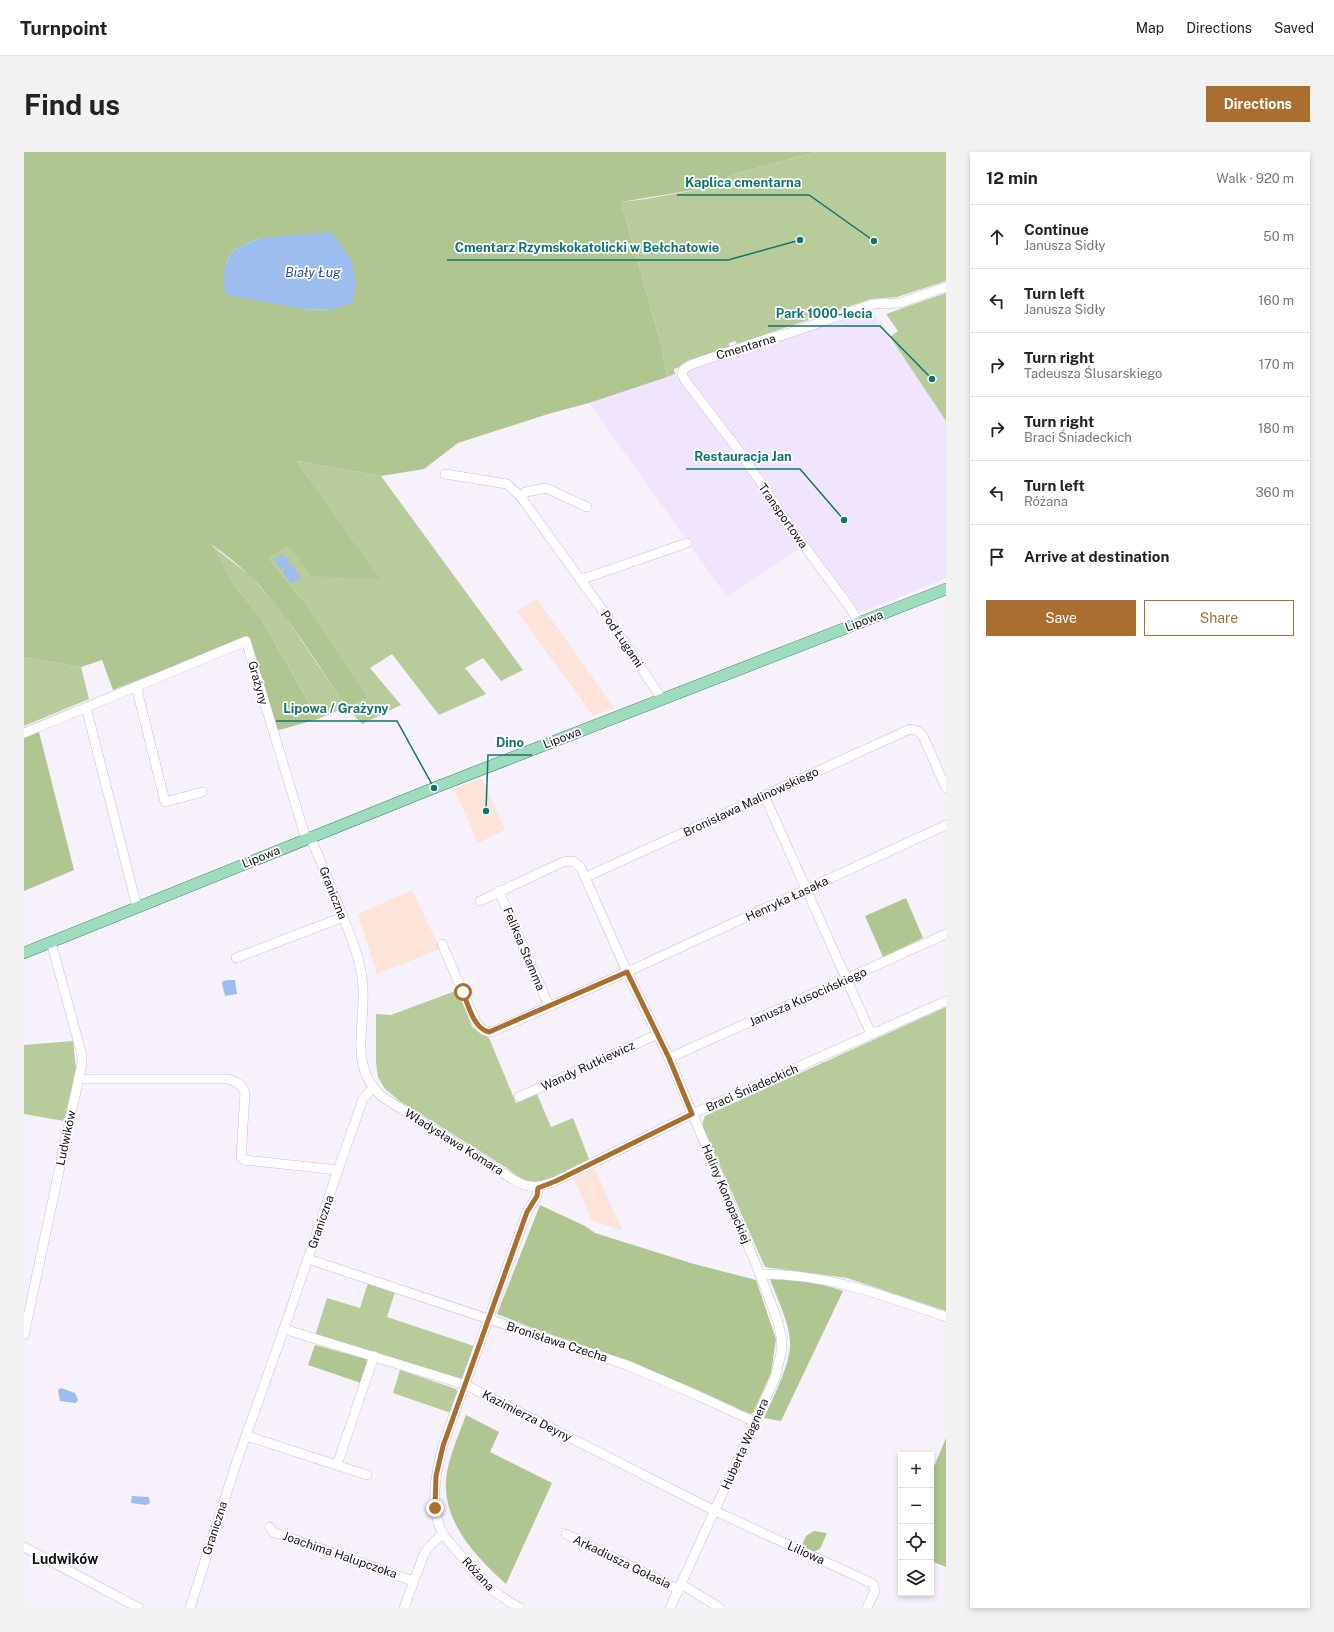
<!DOCTYPE html>
<meta charset="utf-8">
<style>
body{margin:0;font-family:"Public Sans",sans-serif;background:#f2f2f2;color:#222}
.controls{position:absolute;right:12px;bottom:12px;display:grid;overflow:hidden;border-radius:0px;box-shadow:0 2px 6px #0003}
.controls button{width:36px;height:36px;display:grid;place-items:center;padding:0;border:0;border-bottom:1px solid #e0e0e0;background:#fff;color:#222;font:20px sans-serif}
.stop{position:absolute;width:12px;height:12px;margin:-9px;border:3px solid #aa6f30;border-radius:50%;background:#fff}
.stop.end{background:#aa6f30;border-color:#fff;box-shadow:0 1px 4px #0008}
.list{margin:0;padding:0;list-style:none}
h2{display:flex;justify-content:space-between;align-items:center;height:52px;margin:0;padding:0 16px;font-size:17px}
h2 small{font-size:13px;font-weight:400;color:#767676}
.list li{display:grid;grid-template-columns:26px 1fr auto;gap:12px;align-items:center;box-sizing:border-box;height:64px;padding:0 16px;border-top:1px solid #e0e0e0}
.list b{display:block;font-size:15px;white-space:nowrap}
.list p{margin:0;font-size:13px;white-space:nowrap;color:#767676}
.list em{font-size:13px;font-style:normal;color:#767676}
.actions{display:flex;gap:8px;padding:12px 16px}
.actions a{flex:1;padding:9px 0;border:1px solid #aa6f30;border-radius:0px;text-align:center;font-size:14px;color:#aa6f30}
.actions .main{background:#aa6f30;color:#fff}
.icon{flex:none;width:22px;height:22px;fill:none;stroke:currentColor;stroke-width:2;stroke-linecap:round;stroke-linejoin:round}
.map{position:relative;flex:none;width:922px;height:1456px;overflow:hidden;border-radius:0px}
header{display:flex;align-items:center;gap:24px;box-sizing:border-box;height:56px;padding:0 20px;background:#fff;border-bottom:1px solid #e0e0e0}
header strong{font-size:19px}
nav{display:flex;gap:22px;margin-inline-start:auto;font-size:14px}
.intro{display:flex;align-items:center;justify-content:space-between;box-sizing:border-box;height:96px;padding:0 24px}
h1{margin:0;font-size:28px}
.button{padding:10px 18px;border-radius:0px;background:#aa6f30;color:#fff;font-size:14px;font-weight:700}
main{display:flex;gap:24px;padding:0 24px}
aside{flex:1;background:#fff;border-radius:0px;box-shadow:0 2px 6px #0003}
.map>svg:first-child{display:block}
.commercial{fill:#fce4da}
.built{fill:#f0e4fe}
.green{fill:#b7cc9a}
.forest{fill:#b0c690;fill-rule:evenodd}
.water{fill:#9dbdee}
.lines{fill:none;stroke-linecap:round;stroke-linejoin:round}
.minor-casing{stroke:#cabfd7;stroke-width:10}
.major-casing{stroke:#438567;stroke-width:12}
.minor{stroke:#fff;stroke-width:9}
.major{stroke:#9edcbe;stroke-width:11}
.route{stroke:#aa6f30;stroke-width:5}
.labels{text-anchor:middle;dominant-baseline:central;stroke-width:3.5;stroke-linejoin:round;paint-order:stroke}
.street-label{font-size:12px;fill:#141018;stroke:#fff}
.water-label{font-size:13px;font-style:italic;fill:#284f8a;stroke:#fff}
.quarter-label{font-size:14px;font-weight:bold;fill:#141018;stroke:#fff}
.leader{fill:none;stroke:#0f766e;stroke-width:1.5}
.callout-dot{fill:#0f766e;stroke:#fff;stroke-width:1.5}
.callout-label{font-size:13px;text-anchor:middle;font-weight:bold;fill:#0f766e;stroke:#fff;stroke-width:3.5;stroke-linejoin:round;paint-order:stroke}
</style>
<header>
<strong>Turnpoint</strong>
<nav><a>Map</a><a>Directions</a><a>Saved</a></nav>
</header>
<div class="intro"><h1>Find us</h1><a class="button">Directions</a></div>
<main>
<div class="map">
<svg width="922" height="1456" viewBox="0 0 922 1456">
<rect width="100%" height="100%" fill="#f6f1fb"/>
<g class="commercial">
<polygon points="513,447 590,556 569,564 493,459"/>
<polygon points="458,626 481,678 454,691 430,637"/>
<polygon points="388,738 416,797 353,822 334,762"/>
<polygon points="571,1017 598,1078 568,1069 550,1027"/>
</g>
<polygon class="built" points="845,156 922,269 922,426 863,450 825,463 776,396 703,445 565,251 651,222 655,226 663,220 664,217 733,193 736,197"/>
<g class="green">
<polygon points="792,0 922,0 922,129 873,145 847,147 713,192 711,189 705,191 705,197 650,217 651,222 643,225 637,192 597,50 622,47 693,34 706,23"/>
<polygon points="922,141 922,269 866,185 874,179 862,162"/>
<polygon points="273,309 357,324 499,518 477,529 459,506 441,516 462,542 415,563 368,502 346,516 377,553 338,572 322,555 294,567 237,466 209,432 187,393 224,422 257,458 322,555 277,447 245,406 265,394 355,426"/>
<polygon points="0,505 57,515 65,547 0,574"/>
<path d="M434,838L448,875L465,886L492,951L513,942L527,975L549,966L565,1007C550,1014 520,1035 504,1029C496,1027 489,1021 483,1016L377,950L361,937L354,925L352,910V862L367,863Z"/>
<polygon points="922,855 922,1159 823,1126 741,1115 678,973 681,964"/>
<polygon points="49,889 52,917 40,969 0,962 0,893"/>
<polygon points="344,1131 371,1140 363,1165 450,1194 439,1229 292,1185 292,1181 303,1146 336,1156"/>
<polygon points="376,1218 432,1237 434,1241 427,1261 369,1241"/>
</g>
<g class="forest">
<path d="M0,0H792L706,23L693,34L597,50L637,192L643,225L565,251L524,262L434,291L400,317L357,324L273,309L356,427L287,424L265,394L245,406L277,447L343,545L322,555C283,497 248,433 188,393L209,432L237,466L294,567L252,579L224,485L89,538L78,508L57,515L0,505ZM236,86L307,158L279,157L243,149L202,112L209,98Z"/>
<polygon points="15,580 50,718 0,739 0,586"/>
<polygon points="882,746 899,786 859,805 841,764"/>
<polygon points="516,1053 561,1074 571,1081 670,1112 732,1128 752,1187 747,1221 729,1261 726,1262 689,1245 601,1208 506,1175 473,1162"/>
<path d="M746,1127C773,1128 794,1130 819,1139L757,1269L740,1266C748,1248 767,1211 766,1191C766,1172 753,1146 746,1127Z"/>
<polygon points="291,1193 342,1207 343,1211 337,1231 284,1213"/>
<path d="M442,1263L475,1280L466,1300L528,1331L482,1432C452,1405 419,1371 422,1327C424,1307 435,1282 442,1263Z"/>
<polygon points="922,1286 922,1415 907,1409 907,1322"/>
<polygon points="790,1379 803,1381 796,1397 788,1400 777,1395 782,1384"/>
</g>
<g class="water">
<polygon points="307,80 327,107 332,130 329,150 307,158 279,157 204,143 199,136 202,112 209,98 236,86"/>
<polygon points="257,403 260,403 266,412 257,418 250,408"/>
<polygon points="266,413 269,413 276,425 274,428 269,431 264,428 259,421 261,416"/>
<polygon points="204,828 211,828 213,842 201,844 198,832 199,829"/>
<polygon points="37,1236 51,1241 54,1248 52,1251 36,1249 34,1238"/>
<polygon points="108,1344 125,1345 126,1351 122,1353 107,1351"/>
</g>
<g class="lines">
<defs>
<g id="minor">
<polyline points="421,322 483,332 497,345"/>
<polyline points="563,355 522,336 502,340 497,345 584,466 638,547"/>
<polyline points="556,428 663,391"/>
<polyline points="835,471 825,454 772,383 716,300 661,228 658,222 660,217 666,213 745,186 760,183 849,152 876,151 922,135"/>
<polyline points="112,534 141,650 178,640"/>
<polyline points="62,555 113,755"/>
<polyline points="0,581 222,489 282,687"/>
<polyline points="741,645 847,882"/>
<path d="M286,685C296,706 304,729 313,750C324,779 338,806 339,837C341,876 325,914 357,944L490,1028C507,1038 514,1035 532,1029L668,962L922,849"/>
<polyline points="562,725 886,577 894,579 899,584 922,636"/>
<polyline points="475,739 525,854"/>
<polyline points="456,749 539,710 549,709 557,716 603,820 645,906 736,1122 754,1170 757,1184 758,1197 751,1226 646,1456"/>
<path d="M418,792L452,870C457,877 461,881 470,879L603,820L922,673"/>
<polyline points="212,806 319,765"/>
<polyline points="645,906 922,782"/>
<path d="M55,927H204C213,930 218,932 221,941L217,1005L220,1008L314,1018"/>
<polyline points="495,945 634,882"/>
<polyline points="284,1107 603,1213 675,1244 731,1270"/>
<path d="M736,1122C803,1122 860,1143 922,1165"/>
<polyline points="260,1177 442,1233 691,1359 843,1429 849,1432 851,1439 843,1456"/>
<polyline points="0,1183 58,911 58,903 27,790"/>
<polyline points="223,1284 343,1323"/>
<polyline points="313,1313 350,1204"/>
<polyline points="246,1375 249,1380 389,1429"/>
<polyline points="542,1382 655,1438"/>
<polyline points="0,1395 115,1456"/>
<polyline points="657,1432 696,1456"/>
<polyline points="166,1456 213,1309 260,1177 314,1018 339,947 349,936"/>
<polyline points="380,1456 400,1402 404,1396 419,1381"/>
<path d="M496,1456C470,1442 454,1427 437,1404C431,1396 423,1389 418,1380C405,1354 412,1321 419,1293L503,1060L513,1044L514,1036"/>
</g>
<polyline id="major" points="0,801 410,636 922,437"/>
</defs>
<use href="#minor" class="minor-casing"/>
<use href="#major" class="major-casing"/>
<use href="#minor" class="minor"/>
<use href="#major" class="major"/>
</g>
<g class="lines">
<path class="route" d="M411,1356L412,1324L419,1294L503,1060L513,1044L514,1036L532,1029L668,962L645,906L603,820L465,880C450,877 444,853 439,840"/>
</g>
<g class="labels">
<g class="street-label">
<text transform="translate(722 195) rotate(-17)">Cmentarna</text>
<text transform="translate(759 364) rotate(55)">Transportowa</text>
<text transform="translate(840 469) rotate(-21)">Lipowa</text>
<text transform="translate(598 487) rotate(56)">Pod Ługami</text>
<text transform="translate(234 531) rotate(74)">Grażyny</text>
<text transform="translate(538 586) rotate(-21)">Lipowa</text>
<text transform="translate(727 650) rotate(-25)">Bronisława Malinowskiego</text>
<text transform="translate(237 705) rotate(-22)">Lipowa</text>
<text transform="translate(309 741) rotate(68)">Graniczna</text>
<text transform="translate(763 747) rotate(-25)">Henryka Łasaka</text>
<text transform="translate(500 797) rotate(67)">Feliksa Stamma</text>
<text transform="translate(784 845) rotate(-24)">Janusza Kusocińskiego</text>
<text transform="translate(564 914) rotate(-25)">Wandy Rutkiewicz</text>
<text transform="translate(728 936) rotate(-24)">Braci Śniadeckich</text>
<text transform="translate(42 986) rotate(-78)">Ludwików</text>
<text transform="translate(430 990) rotate(32)">Władysława Komara</text>
<text transform="translate(702 1042) rotate(67)">Haliny Konopackiej</text>
<text transform="translate(297 1070) rotate(-71)">Graniczna</text>
<text transform="translate(533 1190) rotate(18)">Bronisława Czecha</text>
<text transform="translate(503 1264) rotate(27)">Kazimierza Deyny</text>
<text transform="translate(721 1292) rotate(-66)">Huberta Wagnera</text>
<text transform="translate(191 1376) rotate(-72)">Graniczna</text>
<text transform="translate(782 1401) rotate(24)">Liliowa</text>
<text transform="translate(316 1403) rotate(19)">Joachima Halupczoka</text>
<text transform="translate(598 1410) rotate(26)">Arkadiusza Gołasia</text>
<text transform="translate(454 1422) rotate(47)">Różana</text>
</g>
<g class="water-label">
<text x="289" y="120">Biały Ług</text>
</g>
<g class="quarter-label">
<text x="41" y="1407">Ludwików</text>
</g>
</g>
<path class="leader" d="M850 89L785 43H653M776 88L704 108H423M908 227L856 174H744M820 368L776 317H662M410 636L373 569H252M462 659L464 603H508"/>
<g class="callout-dot">
<circle cx="850" cy="89" r="4"/>
<circle cx="776" cy="88" r="4"/>
<circle cx="908" cy="227" r="4"/>
<circle cx="820" cy="368" r="4"/>
<circle cx="410" cy="636" r="4"/>
<circle cx="462" cy="659" r="4"/>
</g>
<g class="callout-label">
<text x="719" y="35">Kaplica cmentarna</text>
<text x="563" y="100">Cmentarz Rzymskokatolicki w Bełchatowie</text>
<text x="800" y="166">Park 1000-lecia</text>
<text x="719" y="309">Restauracja Jan</text>
<text x="312" y="561">Lipowa / Grażyny</text>
<text x="486" y="595">Dino</text>
</g>
</svg>
<div class="controls">
<button>+</button>
<button>−</button>
<button><svg class="icon" aria-label="locate" viewBox="0 0 24 24"><circle cx="12" cy="12" r="6"/><path d="M12 2v4M12 18v4M2 12h4M18 12h4"/></svg></button>
<button><svg class="icon" aria-label="layers" viewBox="0 0 24 24"><path d="M12 4l9 5-9 5-9-5zM3 14l9 5 9-5"/></svg></button>
</div>
<div class="stop" style="left:439px;top:840px"></div>
<div class="stop end" style="left:411px;top:1356px"></div>
</div>
<aside>
<h2>12 min<small>Walk · 920 m</small></h2>
<ul class="list">
<li><svg class="icon" aria-label="ahead" viewBox="0 0 24 24"><path d="M12 20V5M6 11l6-6 6 6"/></svg><div><b>Continue</b><p>Janusza Sidły</p></div><em>50 m</em></li>
<li><svg class="icon" aria-label="left" viewBox="0 0 24 24"><path d="M17 20v-9H6M10 6l-5 5 5 5"/></svg><div><b>Turn left</b><p>Janusza Sidły</p></div><em>160 m</em></li>
<li><svg class="icon" aria-label="right" viewBox="0 0 24 24"><path d="M7 20v-9h11M14 6l5 5-5 5"/></svg><div><b>Turn right</b><p>Tadeusza Ślusarskiego</p></div><em>170 m</em></li>
<li><svg class="icon" aria-label="right" viewBox="0 0 24 24"><path d="M7 20v-9h11M14 6l5 5-5 5"/></svg><div><b>Turn right</b><p>Braci Śniadeckich</p></div><em>180 m</em></li>
<li><svg class="icon" aria-label="left" viewBox="0 0 24 24"><path d="M17 20v-9H6M10 6l-5 5 5 5"/></svg><div><b>Turn left</b><p>Różana</p></div><em>360 m</em></li>
<li><svg class="icon" aria-label="arrive" viewBox="0 0 24 24"><path d="M6 21V4h12l-3 4 3 4H6"/></svg><div><b>Arrive at destination</b></div></li>
</ul>
<div class="actions"><a class="main">Save</a><a>Share</a></div>
</aside>
</main>
